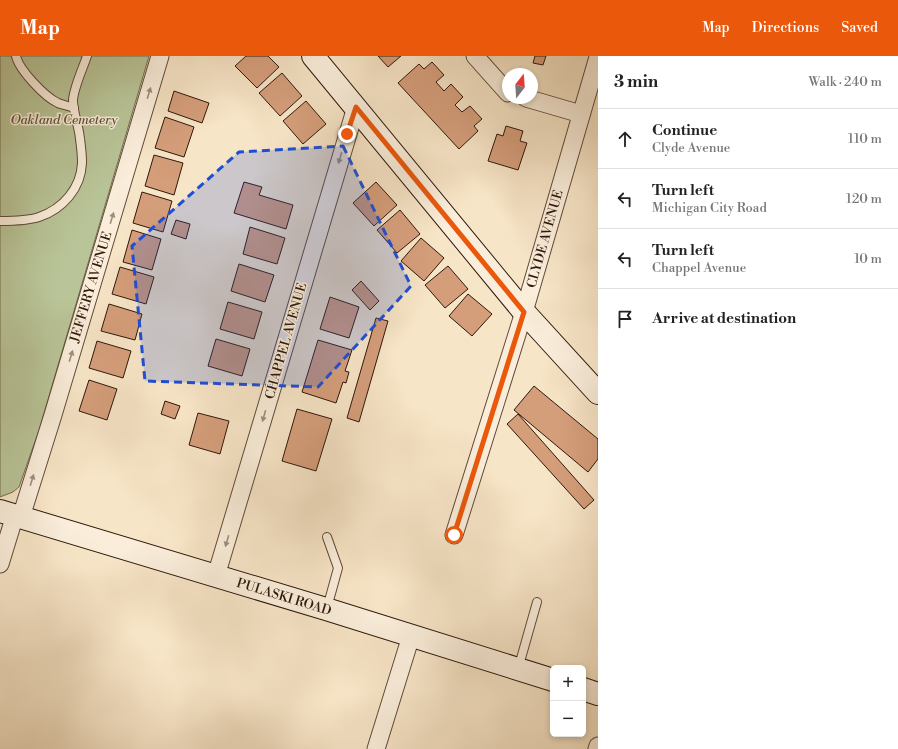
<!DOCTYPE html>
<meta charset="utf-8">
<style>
body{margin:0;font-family:"Libre Bodoni",serif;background:#f6f6f6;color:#222}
.controls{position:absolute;right:12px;bottom:12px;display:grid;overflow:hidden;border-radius:6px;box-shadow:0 2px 6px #0003}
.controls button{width:36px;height:36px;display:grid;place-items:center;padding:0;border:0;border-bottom:1px solid #e0e0e0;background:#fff;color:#222;font:20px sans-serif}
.compass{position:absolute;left:502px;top:12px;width:36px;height:36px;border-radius:50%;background:#fff;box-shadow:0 2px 6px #0003;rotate:17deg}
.stop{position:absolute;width:12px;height:12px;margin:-9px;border:3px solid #ea580c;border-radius:50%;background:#fff}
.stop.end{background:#ea580c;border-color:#fff;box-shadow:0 1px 4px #0008}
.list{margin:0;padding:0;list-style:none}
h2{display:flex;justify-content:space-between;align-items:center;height:52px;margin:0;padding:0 16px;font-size:17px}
h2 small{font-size:13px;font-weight:400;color:#767676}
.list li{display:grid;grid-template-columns:26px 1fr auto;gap:12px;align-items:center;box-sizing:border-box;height:60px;padding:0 16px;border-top:1px solid #e0e0e0}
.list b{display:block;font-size:15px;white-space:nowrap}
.list p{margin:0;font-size:13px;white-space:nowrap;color:#767676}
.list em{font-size:13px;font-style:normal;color:#767676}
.icon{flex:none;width:22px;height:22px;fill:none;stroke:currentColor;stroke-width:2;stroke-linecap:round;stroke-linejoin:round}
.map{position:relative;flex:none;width:598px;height:693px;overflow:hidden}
header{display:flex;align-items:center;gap:24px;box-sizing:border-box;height:56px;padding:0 20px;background:#ea580c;color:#fff}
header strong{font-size:19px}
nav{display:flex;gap:22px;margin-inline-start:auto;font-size:14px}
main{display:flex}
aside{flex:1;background:#fff}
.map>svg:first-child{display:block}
.green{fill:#b9c598;stroke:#746e50}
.building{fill:#d59e7b;stroke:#2f1709}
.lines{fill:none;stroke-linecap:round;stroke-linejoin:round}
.lane-casing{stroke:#614a38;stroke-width:10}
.street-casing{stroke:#614a38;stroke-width:19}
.secondary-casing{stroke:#2f1709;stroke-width:24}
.lane{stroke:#faeedb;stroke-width:8}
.street{stroke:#faeedb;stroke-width:17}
.secondary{stroke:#faeedb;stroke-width:22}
.oneway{fill:#9f8d7c}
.route{stroke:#ea580c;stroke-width:5}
.marked{fill:#1d4ed8;fill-opacity:0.2;stroke:#1d4ed8;stroke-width:3;stroke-dasharray:8 5;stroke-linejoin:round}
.labels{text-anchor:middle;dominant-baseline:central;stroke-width:3;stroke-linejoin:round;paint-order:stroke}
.park-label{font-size:13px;font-style:italic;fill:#5f543b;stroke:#faeedb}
.street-label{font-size:13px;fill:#2f1709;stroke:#faeedb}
</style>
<header>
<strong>Map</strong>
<nav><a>Map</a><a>Directions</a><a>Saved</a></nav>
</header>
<main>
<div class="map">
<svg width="598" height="693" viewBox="0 0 598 693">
<rect width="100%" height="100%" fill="#f7e5c7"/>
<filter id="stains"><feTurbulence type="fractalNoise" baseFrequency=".005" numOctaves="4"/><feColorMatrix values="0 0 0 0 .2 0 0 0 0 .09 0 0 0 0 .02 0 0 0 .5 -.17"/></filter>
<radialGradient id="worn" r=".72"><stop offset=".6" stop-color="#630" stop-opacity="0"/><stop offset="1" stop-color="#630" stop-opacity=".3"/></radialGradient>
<polygon class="green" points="0,0 149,0 39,374 19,431 13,436 0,441"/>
<g class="building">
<polygon points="246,0 268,0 279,11 257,32 235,10"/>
<polygon points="378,0 401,0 388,11"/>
<polygon points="535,0 546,0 543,9 533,7"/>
<polygon points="432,6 444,19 436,26 444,35 451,28 463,41 455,49 462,56 470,50 482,63 474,70 478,75 459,93 398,27 419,8 424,13"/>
<polygon points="282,17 302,40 280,60 259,37"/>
<polygon points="174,35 209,47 202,67 168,55"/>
<polygon points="306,45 326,68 303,88 283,65"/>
<polygon points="165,61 194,71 184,101 155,92"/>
<polygon points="506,70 523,75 520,85 527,87 518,114 488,105 497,78 503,80"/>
<polygon points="154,99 183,107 174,139 145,130"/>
<polygon points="244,126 262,131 259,139 293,149 286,173 234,157"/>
<polygon points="376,126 397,149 374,170 353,147"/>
<polygon points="142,136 172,145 163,176 133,167"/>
<polygon points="400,154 420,178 397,197 377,174"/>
<polygon points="176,164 190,168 186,183 171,178"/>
<polygon points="250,171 285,182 277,208 243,198"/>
<polygon points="132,174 161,183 152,214 123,206"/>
<polygon points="421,182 444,202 424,225 401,205"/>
<polygon points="239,208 274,219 265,246 231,235"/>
<polygon points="448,210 468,233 445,252 425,229"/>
<polygon points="120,211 154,221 146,248 112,238"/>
<polygon points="361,225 379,245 370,254 352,234"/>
<polygon points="468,238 492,258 472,280 449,260"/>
<polygon points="330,241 359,251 349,282 320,273"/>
<polygon points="228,246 262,256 254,283 220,273"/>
<polygon points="109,248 142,258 135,284 101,275"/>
<polygon points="376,262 388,265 359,366 347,362"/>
<polygon points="216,283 250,293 242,320 208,310"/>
<polygon points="318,284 352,294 345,315 349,316 346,327 343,326 336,347 302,336"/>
<polygon points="97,285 131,295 123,322 89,312"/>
<polygon points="89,324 117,333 107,364 79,355"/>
<polygon points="534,330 598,383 598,403 588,416 514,354"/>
<polygon points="165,345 180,350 175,363 161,358"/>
<polygon points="297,353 332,363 316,415 282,405"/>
<polygon points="198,357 229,365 220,398 189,389"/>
<polygon points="518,358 594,444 584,453 507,368"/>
</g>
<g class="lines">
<defs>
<g id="lane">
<path d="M16,0C19,14 45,41 58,47C63,49 69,50 74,52"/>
<path d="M0,165C13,165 27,165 39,161C63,153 81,132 82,107C82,99 81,90 80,83C79,70 73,57 73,44C74,31 83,12 87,0"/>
<polyline points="327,552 338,512 327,481"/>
<polyline points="518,613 537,546"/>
</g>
<g id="street">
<polyline points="475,0 508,37"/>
<polyline points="526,42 581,58"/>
<polyline points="21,461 53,359 160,0"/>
<polyline points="454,479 524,256 598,1"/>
<polyline points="0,508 15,459"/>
<polyline points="216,520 356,51"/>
<polyline points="376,693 411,580"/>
<polyline points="597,693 598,690"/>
</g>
<g id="secondary">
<polyline points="313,0 524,256 598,337"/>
<polyline points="0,455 326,553 553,624"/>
<polyline points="583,633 598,638"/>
</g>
</defs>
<use href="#lane" class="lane-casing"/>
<use href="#street" class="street-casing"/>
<use href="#secondary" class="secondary-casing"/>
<use href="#lane" class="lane"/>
<use href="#street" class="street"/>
<use href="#secondary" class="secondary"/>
</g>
<defs><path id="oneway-solid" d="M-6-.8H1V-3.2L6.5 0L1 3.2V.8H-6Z"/></defs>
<g class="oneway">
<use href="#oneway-solid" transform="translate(149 37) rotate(-73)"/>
<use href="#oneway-solid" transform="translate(340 102) rotate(107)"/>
<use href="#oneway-solid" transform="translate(112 162) rotate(-73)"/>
<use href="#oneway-solid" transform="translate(71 300) rotate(-73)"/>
<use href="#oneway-solid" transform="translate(264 360) rotate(106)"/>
<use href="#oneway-solid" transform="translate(32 424) rotate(-73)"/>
<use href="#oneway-solid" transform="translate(227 485) rotate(107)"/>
</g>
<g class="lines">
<polyline class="route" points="347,78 356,51 524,256 454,479"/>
</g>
<path class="marked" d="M343,90L411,230L318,331L145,325L132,190L239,96Z"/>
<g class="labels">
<g class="park-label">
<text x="64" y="64">Oakland Cemetery</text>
</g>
<g class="street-label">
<text transform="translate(545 183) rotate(-74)">CLYDE AVENUE</text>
<text transform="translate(91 231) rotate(-73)">JEFFERY AVENUE</text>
<text transform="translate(286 285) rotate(-74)">CHAPPEL AVENUE</text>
<text transform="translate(284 541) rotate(17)">PULASKI ROAD</text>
</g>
</g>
<rect width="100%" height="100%" filter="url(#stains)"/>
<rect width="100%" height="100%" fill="url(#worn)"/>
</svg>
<div class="controls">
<button>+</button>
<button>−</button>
</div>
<svg class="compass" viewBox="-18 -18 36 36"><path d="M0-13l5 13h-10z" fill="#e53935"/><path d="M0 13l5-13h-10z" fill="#767676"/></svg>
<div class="stop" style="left:454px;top:479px"></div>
<div class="stop end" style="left:347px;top:78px"></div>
</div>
<aside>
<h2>3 min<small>Walk · 240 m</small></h2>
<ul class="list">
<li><svg class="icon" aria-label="ahead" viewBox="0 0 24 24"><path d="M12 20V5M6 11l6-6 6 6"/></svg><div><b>Continue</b><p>Clyde Avenue</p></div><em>110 m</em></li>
<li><svg class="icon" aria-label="left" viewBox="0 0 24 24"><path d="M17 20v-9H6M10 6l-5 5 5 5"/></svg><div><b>Turn left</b><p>Michigan City Road</p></div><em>120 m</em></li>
<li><svg class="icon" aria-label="left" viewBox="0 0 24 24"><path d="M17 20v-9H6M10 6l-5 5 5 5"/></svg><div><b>Turn left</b><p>Chappel Avenue</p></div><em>10 m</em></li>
<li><svg class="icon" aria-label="arrive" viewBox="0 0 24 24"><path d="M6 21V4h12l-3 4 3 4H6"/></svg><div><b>Arrive at destination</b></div></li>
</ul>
</aside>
</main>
